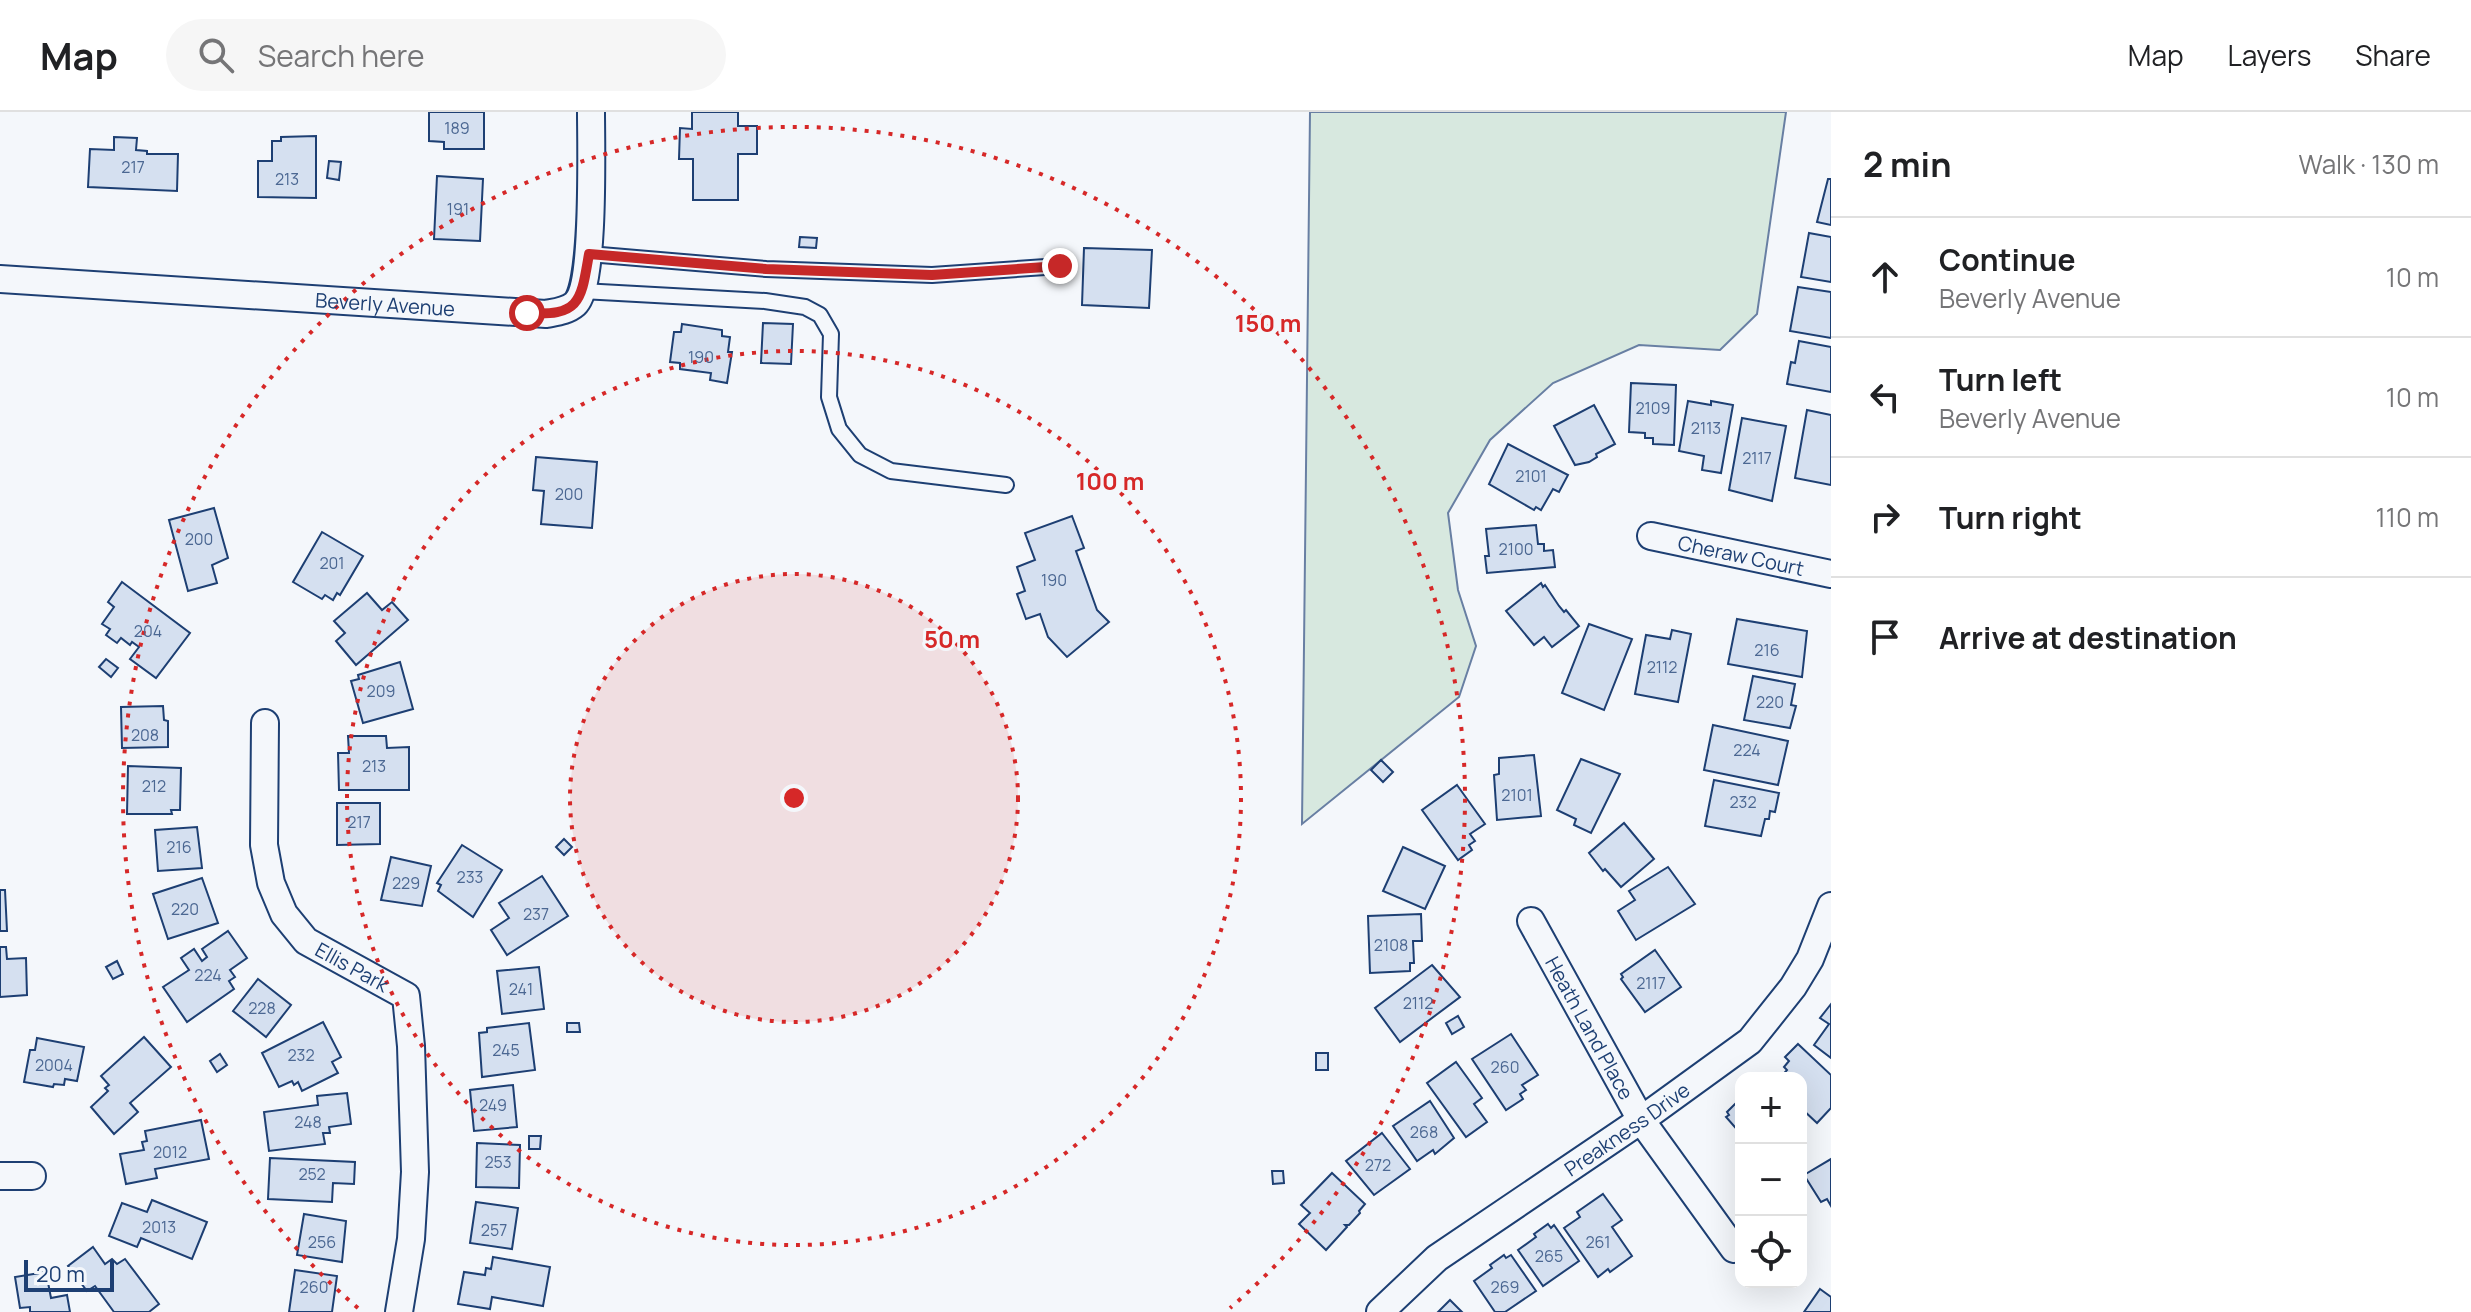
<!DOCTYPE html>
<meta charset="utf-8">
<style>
body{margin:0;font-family:Manrope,sans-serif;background:#f6f6f6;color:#202124}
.controls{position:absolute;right:24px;bottom:24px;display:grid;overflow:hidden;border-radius:16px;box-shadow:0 8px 32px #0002}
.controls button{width:72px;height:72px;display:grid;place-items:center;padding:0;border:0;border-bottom:2px solid #e0e0e0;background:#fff;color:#202124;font:40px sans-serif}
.scale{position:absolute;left:24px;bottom:20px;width:90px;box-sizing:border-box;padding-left:8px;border:4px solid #1d3f73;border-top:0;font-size:22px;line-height:28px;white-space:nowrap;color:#1d3f73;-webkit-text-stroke:6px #f4f7fb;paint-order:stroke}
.stop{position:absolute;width:24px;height:24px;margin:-18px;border:6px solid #c62828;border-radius:50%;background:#fff}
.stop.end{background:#c62828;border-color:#fff;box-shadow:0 2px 8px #0008}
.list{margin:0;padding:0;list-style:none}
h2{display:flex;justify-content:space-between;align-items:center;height:104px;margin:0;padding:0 32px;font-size:34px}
h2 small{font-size:26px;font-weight:400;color:#757577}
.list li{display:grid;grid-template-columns:52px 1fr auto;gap:24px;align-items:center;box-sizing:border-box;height:120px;padding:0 32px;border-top:2px solid #e0e0e0}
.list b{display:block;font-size:30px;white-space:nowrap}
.list p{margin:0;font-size:26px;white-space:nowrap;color:#757577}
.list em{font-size:26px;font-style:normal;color:#757577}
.icon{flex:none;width:44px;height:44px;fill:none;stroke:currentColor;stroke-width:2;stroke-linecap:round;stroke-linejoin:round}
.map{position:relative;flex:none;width:1831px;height:1200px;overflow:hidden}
header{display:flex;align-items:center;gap:48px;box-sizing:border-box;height:112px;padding:0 40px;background:#fff;border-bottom:2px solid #e0e0e0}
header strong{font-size:38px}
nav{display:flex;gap:44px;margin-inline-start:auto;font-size:28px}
.search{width:560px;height:72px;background:#f6f6f6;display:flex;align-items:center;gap:20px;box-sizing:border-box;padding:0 28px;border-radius:44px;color:#757577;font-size:30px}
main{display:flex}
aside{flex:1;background:#fff}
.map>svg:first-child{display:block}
.green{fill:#d7e8df;stroke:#687fa3;stroke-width:2}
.building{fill:#d5e0f0;stroke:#1d3f73;stroke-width:2}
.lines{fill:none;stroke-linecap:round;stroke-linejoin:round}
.lane-casing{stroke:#1d3f73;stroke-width:18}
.street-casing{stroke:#1d3f73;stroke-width:30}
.lane{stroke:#f4f7fb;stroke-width:14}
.street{stroke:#f4f7fb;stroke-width:26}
.route{stroke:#c62828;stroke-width:10}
.ring{fill:none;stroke:#d62828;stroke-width:4;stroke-dasharray:4 8}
.labels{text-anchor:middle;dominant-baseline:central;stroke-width:6;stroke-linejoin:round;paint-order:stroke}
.number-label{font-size:16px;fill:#4b6792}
.street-label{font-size:20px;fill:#1d3f73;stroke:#f4f7fb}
.centre{fill:#d62828;stroke:#f4f7fb;stroke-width:4}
.ring-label{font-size:24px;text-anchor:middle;font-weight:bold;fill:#d62828;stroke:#f4f7fb;stroke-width:6;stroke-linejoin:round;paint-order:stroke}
</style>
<header>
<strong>Map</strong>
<div class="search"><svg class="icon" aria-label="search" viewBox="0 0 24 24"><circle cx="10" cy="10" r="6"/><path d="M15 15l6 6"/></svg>Search here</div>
<nav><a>Map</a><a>Layers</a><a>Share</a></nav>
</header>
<main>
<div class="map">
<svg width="1831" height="1200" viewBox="0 0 1831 1200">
<rect width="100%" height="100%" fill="#f4f7fb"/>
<polygon class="green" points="1310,0 1786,0 1757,202 1720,238 1639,233 1553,271 1490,328 1448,401 1458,478 1476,534 1459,585 1302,712"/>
<g class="building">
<polygon points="429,0 484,0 484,37 444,37 444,30 429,29"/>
<polygon points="692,0 738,0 738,14 757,14 757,42 738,42 738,88 693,88 693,47 679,47 680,16 692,17"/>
<polygon points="316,24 316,86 258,85 258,49 272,49 272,29 281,29 281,25"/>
<polygon points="114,25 137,26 136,38 147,39 147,42 178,42 177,79 88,75 90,37 114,38"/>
<polygon points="329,49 341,50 339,68 327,66"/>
<polygon points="437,64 483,67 480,129 434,127"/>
<polygon points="1828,67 1831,67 1831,113 1817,110"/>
<polygon points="1809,121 1831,125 1831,170 1801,165"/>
<polygon points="800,125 817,126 816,136 799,135"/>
<polygon points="1084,136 1152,138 1149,196 1082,193"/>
<polygon points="1798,175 1831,180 1831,226 1790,219"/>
<polygon points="763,211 793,212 791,252 761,251"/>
<polygon points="682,212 722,218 722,224 730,225 728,240 732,240 727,271 710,268 711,261 680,257 680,251 670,250 674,220 681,220"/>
<polygon points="1799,229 1831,235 1831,280 1787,272 1791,250 1795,251"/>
<polygon points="1631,271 1676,273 1674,333 1653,332 1653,326 1645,326 1645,321 1629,320"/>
<polygon points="1688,289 1711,293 1711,289 1733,293 1721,361 1702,358 1704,344 1679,339"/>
<polygon points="1594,293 1615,332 1596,342 1597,345 1589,350 1575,353 1554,314"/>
<polygon points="1807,298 1831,303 1831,373 1795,366"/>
<polygon points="1742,306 1786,314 1772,389 1729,378"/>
<polygon points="1508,332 1568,363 1559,380 1553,377 1541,398 1536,395 1534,398 1489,372"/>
<polygon points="536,345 597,350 592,416 541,412 544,379 533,378"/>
<polygon points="214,396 228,446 212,453 217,471 188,479 169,408"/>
<polygon points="1072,404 1084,436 1076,439 1097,498 1109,510 1067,545 1048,525 1040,502 1026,507 1017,482 1025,479 1017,455 1035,448 1025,421"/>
<polygon points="1536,413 1538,432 1544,432 1544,439 1553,438 1555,455 1487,461 1485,444 1489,444 1486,417"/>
<polygon points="322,420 363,444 340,483 337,481 333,488 325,483 322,487 293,470"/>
<polygon points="122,470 190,521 156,566 130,547 139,535 132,530 130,533 121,526 117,531 106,523 110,517 102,512 114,495 108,490"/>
<polygon points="1541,471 1543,475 1545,473 1559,494 1564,500 1566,498 1579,514 1552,535 1544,525 1534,533 1506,499"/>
<polygon points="367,481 382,498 392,490 408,508 356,553 336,529 345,521 334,509"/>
<polygon points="1737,507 1807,519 1802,565 1728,552"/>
<polygon points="1589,512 1632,527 1604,598 1562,581"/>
<polygon points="1672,518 1691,522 1678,590 1635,582 1646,523 1670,527"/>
<polygon points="106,547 118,556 111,565 99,555"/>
<polygon points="400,550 413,597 363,611 351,569 359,567 358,563"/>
<polygon points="1753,564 1795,572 1791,593 1796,594 1790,616 1744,608"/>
<polygon points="163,594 164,608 168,609 168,635 122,636 121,595"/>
<polygon points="1713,613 1788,629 1778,673 1704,658"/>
<polygon points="348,624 386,624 387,636 409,635 409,678 339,678 338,641 349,641"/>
<polygon points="1534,643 1541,704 1497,708 1494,663 1499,662 1499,646"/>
<polygon points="1581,647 1620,662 1591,721 1574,713 1576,707 1557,698"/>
<polygon points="1381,648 1393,660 1383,670 1371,658"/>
<polygon points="128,654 181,656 180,698 171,698 172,702 127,702"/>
<polygon points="1714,668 1779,681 1775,700 1770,699 1769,707 1765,707 1761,724 1705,714"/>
<polygon points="1457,673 1485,712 1470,722 1475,729 1469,733 1472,738 1458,748 1422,698"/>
<polygon points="337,691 380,691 380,732 337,733"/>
<polygon points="1624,711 1654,747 1621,775 1605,757 1603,759 1589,741"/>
<polygon points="197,715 202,756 158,759 155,718"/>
<polygon points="564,727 572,735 564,743 556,735"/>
<polygon points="462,733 502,758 473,805 438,779 441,773 437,771"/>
<polygon points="1403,735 1445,754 1425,797 1383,779"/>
<polygon points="391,745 431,754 422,794 381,788"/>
<polygon points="1668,755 1695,792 1636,828 1618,799 1635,788 1629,779"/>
<polygon points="542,764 568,804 507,843 491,818 509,806 499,791"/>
<polygon points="202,766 218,811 168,827 153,782"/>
<polygon points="0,778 5,778 7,819 0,819"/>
<polygon points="1421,802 1422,829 1413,829 1414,851 1410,851 1410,859 1370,861 1368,804"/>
<polygon points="228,819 247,846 230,858 235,865 229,869 234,877 187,910 163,875 189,858 181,846 194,837 202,849 207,845 202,837"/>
<polygon points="0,835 6,835 7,847 26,846 27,883 0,885"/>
<polygon points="1655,838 1681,875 1645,900 1621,867 1623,865 1621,862"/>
<polygon points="117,849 123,862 113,867 106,855"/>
<polygon points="1432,853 1460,885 1400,930 1375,896"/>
<polygon points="539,855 544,897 502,902 497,859"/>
<polygon points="258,867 291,893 266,925 233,899"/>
<polygon points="1831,892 1831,946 1814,933 1829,912 1820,906"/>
<polygon points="1458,904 1464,915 1452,922 1446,911"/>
<polygon points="323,910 341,945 332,950 338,961 302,979 298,970 294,973 292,969 279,975 262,941"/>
<polygon points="529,911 535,958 482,965 479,921 487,920 487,916"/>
<polygon points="567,911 579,911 580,920 567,920"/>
<polygon points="1511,922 1538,963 1522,973 1526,978 1520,982 1523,987 1506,998 1472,947"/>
<polygon points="144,925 171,955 130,991 138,1000 114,1022 91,995 108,979 105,976 109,973 101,964"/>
<polygon points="37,926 84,935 77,969 65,967 64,973 54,972 53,975 24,970 30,938 35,938"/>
<polygon points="1798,932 1831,963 1831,996 1817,1011 1801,996 1801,966 1780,966 1787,958 1784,955 1789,949 1785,945"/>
<rect x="1316" y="941" width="12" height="17"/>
<polygon points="220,942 227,953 217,960 210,949"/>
<polygon points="1456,950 1482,986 1474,992 1487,1010 1466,1025 1427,971"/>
<polygon points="513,973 517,1015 474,1019 470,978"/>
<polygon points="347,981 351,1012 329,1015 330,1021 323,1021 325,1032 269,1039 264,1000 318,993 317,984"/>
<polygon points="1430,989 1454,1026 1435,1042 1433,1038 1417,1049 1393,1014"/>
<polygon points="1738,989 1741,991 1741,1022 1726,1005 1729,1003 1727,1000"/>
<polygon points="201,1008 209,1047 155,1057 157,1066 126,1072 120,1042 144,1038 142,1030 147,1029 145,1019"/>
<polygon points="1382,1021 1410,1057 1374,1083 1346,1049"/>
<polygon points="529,1024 541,1024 540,1037 529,1037"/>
<polygon points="477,1031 520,1033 519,1076 476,1075"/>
<polygon points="270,1046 355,1050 354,1072 333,1071 332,1090 268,1087"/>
<polygon points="1831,1047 1831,1094 1827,1087 1821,1090 1804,1063"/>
<polygon points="1272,1059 1283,1059 1284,1071 1273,1072"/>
<polygon points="1332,1061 1365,1092 1359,1099 1360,1101 1349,1113 1345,1113 1347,1115 1326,1138 1299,1112 1310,1101 1301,1093"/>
<polygon points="1603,1082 1622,1108 1612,1115 1632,1144 1610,1160 1608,1157 1598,1165 1564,1116 1580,1105 1577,1100"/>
<polygon points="152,1088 207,1110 192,1147 141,1126 137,1135 109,1124 122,1091 147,1100"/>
<polygon points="476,1090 518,1096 512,1137 470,1131"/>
<polygon points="304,1102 346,1109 342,1150 297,1143"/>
<polygon points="1548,1112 1551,1116 1554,1113 1579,1149 1543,1174 1518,1138 1536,1125 1534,1122"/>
<polygon points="93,1135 105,1152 112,1147 117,1152 125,1147 159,1192 149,1200 114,1200 95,1174 87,1179 68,1154"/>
<polygon points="1504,1143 1506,1146 1511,1143 1536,1179 1505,1200 1495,1200 1474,1169 1492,1156 1490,1153"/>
<polygon points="493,1145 550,1155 543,1194 492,1185 490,1197 458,1192 464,1160 485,1163 486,1156 491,1157"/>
<polygon points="295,1158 337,1164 332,1200 289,1200"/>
<polygon points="46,1160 51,1186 67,1183 70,1200 30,1200 30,1195 20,1196 15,1165"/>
<polygon points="1820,1177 1831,1185 1831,1200 1804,1200"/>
<polygon points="1450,1188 1462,1200 1438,1200"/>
</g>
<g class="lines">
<defs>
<g id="lane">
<polyline points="589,142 766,157 932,163 1060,154"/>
<polyline points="582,179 765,189 805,195 820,203 831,222 829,285 839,317 860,343 891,359 1006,373"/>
</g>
<g id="street">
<path id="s1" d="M0,167L546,202C556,200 567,199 575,192C595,174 591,32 591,0"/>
<path id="s2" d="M1651,424L1831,462"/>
<path id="s3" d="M265,611L264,733L271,771L284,802L306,829L406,884L411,934L415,1060L411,1127L399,1200"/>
<path id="s4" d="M1531,809L1641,1008L1734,1137"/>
<polyline points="0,1064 32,1064"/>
<path id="s5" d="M1380,1200L1437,1146L1641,1008L1750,929L1793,875L1810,847L1831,794"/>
</g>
</defs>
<use href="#lane" class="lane-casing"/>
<use href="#street" class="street-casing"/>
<use href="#lane" class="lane"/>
<use href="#street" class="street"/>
</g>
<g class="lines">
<path class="route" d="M527,201C581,205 581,188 589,142L766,157L932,163L1060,154"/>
</g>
<circle cx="794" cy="686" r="224" fill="#d62828" fill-opacity=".12"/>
<g class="ring">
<circle cx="794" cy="686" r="224"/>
<circle cx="794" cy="686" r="447"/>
<path d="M358 1196A671 671 0 1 1 1230 1196"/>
</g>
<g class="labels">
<g class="number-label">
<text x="457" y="16">189</text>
<text x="133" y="55">217</text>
<text x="287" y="67">213</text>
<text x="458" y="97">191</text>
<text x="701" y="245">190</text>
<text x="1653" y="296">2109</text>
<text x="1706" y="316">2113</text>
<text x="1757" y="346">2117</text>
<text x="1531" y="364">2101</text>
<text x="569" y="382">200</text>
<text x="199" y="427">200</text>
<text x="1516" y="437">2100</text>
<text x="332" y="451">201</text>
<text x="1054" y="468">190</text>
<text x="148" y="519">204</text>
<text x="1767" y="538">216</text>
<text x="1662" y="555">2112</text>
<text x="381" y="579">209</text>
<text x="1770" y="590">220</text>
<text x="145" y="623">208</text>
<text x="1747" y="638">224</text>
<text x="374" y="654">213</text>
<text x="154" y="674">212</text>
<text x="1517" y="683">2101</text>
<text x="1743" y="690">232</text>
<text x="359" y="710">217</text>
<text x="179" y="735">216</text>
<text x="470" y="765">233</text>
<text x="406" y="771">229</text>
<text x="185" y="797">220</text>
<text x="536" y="802">237</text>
<text x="1391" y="833">2108</text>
<text x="208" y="863">224</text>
<text x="1651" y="871">2117</text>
<text x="521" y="877">241</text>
<text x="1418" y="891">2112</text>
<text x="262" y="896">228</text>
<text x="506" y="938">245</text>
<text x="301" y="943">232</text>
<text x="54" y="953">2004</text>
<text x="1505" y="955">260</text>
<text x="493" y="993">249</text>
<text x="308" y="1010">248</text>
<text x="1424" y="1020">268</text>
<text x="170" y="1040">2012</text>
<text x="498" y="1050">253</text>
<text x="1378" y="1053">272</text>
<text x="312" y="1062">252</text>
<text x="159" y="1115">2013</text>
<text x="494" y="1118">257</text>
<text x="322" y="1130">256</text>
<text x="1598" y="1130">261</text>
<text x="1549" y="1144">265</text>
<text x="314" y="1175">260</text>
<text x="1505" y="1175">269</text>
</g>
<g class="street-label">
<text stroke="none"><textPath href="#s1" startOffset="386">Beverly Avenue</textPath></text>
<text stroke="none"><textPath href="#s2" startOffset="92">Cheraw Court</textPath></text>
<text stroke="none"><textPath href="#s3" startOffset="282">Ellis Park</textPath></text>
<text stroke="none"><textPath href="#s4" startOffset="122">Heath Land Place</textPath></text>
<text stroke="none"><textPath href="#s5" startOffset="308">Preakness Drive</textPath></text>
</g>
</g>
<circle cx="794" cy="686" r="12" class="centre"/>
<g class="ring-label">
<text x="1268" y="220">150 m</text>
<text x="1110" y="378">100 m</text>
<text x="952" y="536">50 m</text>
</g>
</svg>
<div class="controls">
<button>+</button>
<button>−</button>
<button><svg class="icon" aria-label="locate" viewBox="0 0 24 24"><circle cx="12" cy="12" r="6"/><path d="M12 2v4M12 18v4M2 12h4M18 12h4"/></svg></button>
</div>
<div class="scale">20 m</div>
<div class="stop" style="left:527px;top:201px"></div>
<div class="stop end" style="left:1060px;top:154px"></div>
</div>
<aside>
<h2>2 min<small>Walk · 130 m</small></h2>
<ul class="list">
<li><svg class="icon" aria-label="ahead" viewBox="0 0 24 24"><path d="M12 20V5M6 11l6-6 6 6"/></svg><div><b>Continue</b><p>Beverly Avenue</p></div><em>10 m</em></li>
<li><svg class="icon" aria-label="left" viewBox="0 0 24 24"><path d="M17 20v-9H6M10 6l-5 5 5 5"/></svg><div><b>Turn left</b><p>Beverly Avenue</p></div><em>10 m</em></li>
<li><svg class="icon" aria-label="right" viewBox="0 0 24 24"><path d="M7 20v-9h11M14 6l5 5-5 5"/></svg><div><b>Turn right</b></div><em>110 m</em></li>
<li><svg class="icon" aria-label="arrive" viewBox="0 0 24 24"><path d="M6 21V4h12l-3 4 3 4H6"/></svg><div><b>Arrive at destination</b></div></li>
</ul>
</aside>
</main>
